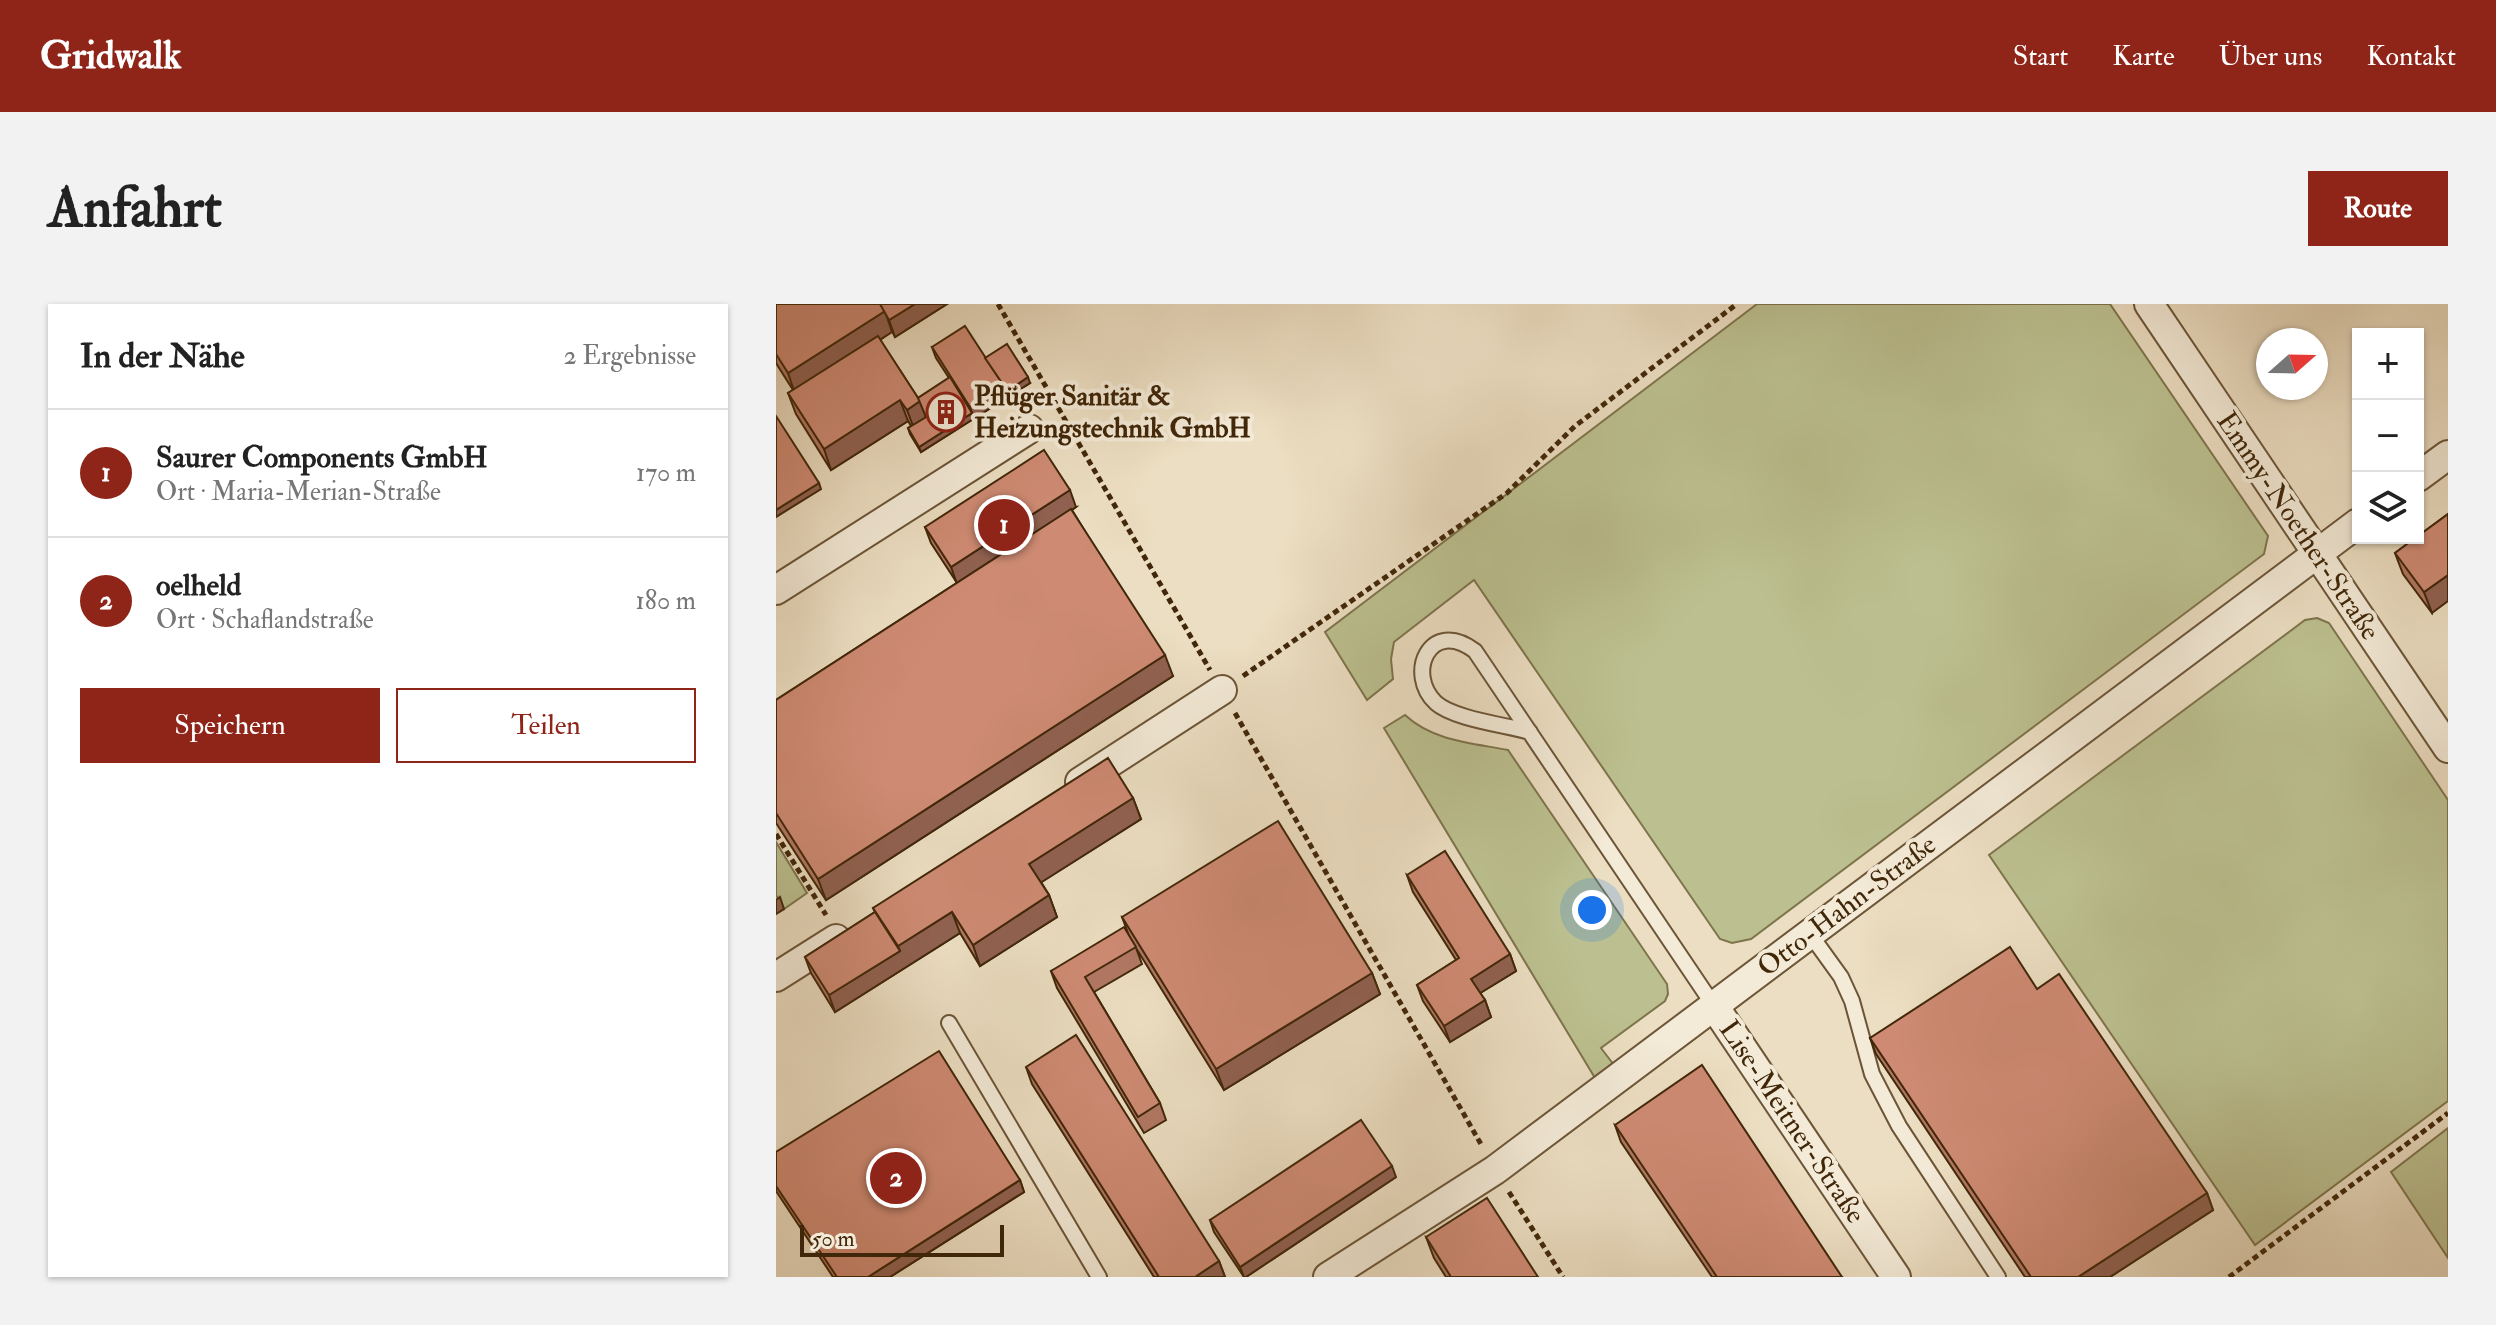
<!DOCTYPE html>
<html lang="de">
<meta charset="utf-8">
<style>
body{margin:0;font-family:"IM FELL Double Pica",serif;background:#f2f2f2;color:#222}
.controls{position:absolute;right:24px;top:24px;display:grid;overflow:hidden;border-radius:0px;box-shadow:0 2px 6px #0004}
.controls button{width:72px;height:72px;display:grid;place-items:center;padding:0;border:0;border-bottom:2px solid #e0e0e0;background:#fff;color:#222;font:40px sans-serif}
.compass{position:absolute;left:1480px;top:24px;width:72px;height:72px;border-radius:50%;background:#fff;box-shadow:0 2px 6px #0004;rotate:70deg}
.scale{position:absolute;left:24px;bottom:20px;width:204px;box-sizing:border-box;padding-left:8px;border:4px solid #412709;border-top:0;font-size:22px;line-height:28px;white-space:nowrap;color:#412709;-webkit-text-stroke:6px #f3ead7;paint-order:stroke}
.you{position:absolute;left:816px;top:606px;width:28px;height:28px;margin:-20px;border:6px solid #fff;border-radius:50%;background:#1a73e8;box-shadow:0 0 0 12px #1a73e833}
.badge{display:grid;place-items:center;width:52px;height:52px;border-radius:50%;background:#8f2418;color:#fff;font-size:26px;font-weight:700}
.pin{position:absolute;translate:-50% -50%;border:4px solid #fff;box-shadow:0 2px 8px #0006}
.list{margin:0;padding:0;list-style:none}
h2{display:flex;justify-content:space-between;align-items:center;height:104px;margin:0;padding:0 32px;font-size:34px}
h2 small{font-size:26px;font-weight:400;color:#767676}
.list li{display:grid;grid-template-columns:52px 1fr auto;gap:24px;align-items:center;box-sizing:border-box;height:128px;padding:0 32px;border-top:2px solid #e0e0e0}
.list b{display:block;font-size:30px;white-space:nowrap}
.list p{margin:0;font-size:26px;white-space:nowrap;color:#767676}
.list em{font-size:26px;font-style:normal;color:#767676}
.actions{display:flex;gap:16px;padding:24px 32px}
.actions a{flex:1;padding:18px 0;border:2px solid #8f2418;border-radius:0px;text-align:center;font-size:28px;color:#8f2418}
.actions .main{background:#8f2418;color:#fff}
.icon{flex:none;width:44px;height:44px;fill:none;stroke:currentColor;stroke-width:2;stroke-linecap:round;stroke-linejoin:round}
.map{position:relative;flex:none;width:1672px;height:973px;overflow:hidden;border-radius:0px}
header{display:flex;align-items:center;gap:48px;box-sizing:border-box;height:112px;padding:0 40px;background:#8f2418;color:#fff}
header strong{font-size:38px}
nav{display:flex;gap:44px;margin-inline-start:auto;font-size:28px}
.intro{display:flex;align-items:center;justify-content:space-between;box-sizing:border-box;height:192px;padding:0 48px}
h1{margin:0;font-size:56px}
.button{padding:20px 36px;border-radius:0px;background:#8f2418;color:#fff;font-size:28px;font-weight:700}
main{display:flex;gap:48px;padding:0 48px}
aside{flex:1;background:#fff;border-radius:0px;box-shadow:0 2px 6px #0004}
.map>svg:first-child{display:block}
.green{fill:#bcc090;stroke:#7e744c;stroke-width:2}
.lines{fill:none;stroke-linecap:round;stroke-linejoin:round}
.lane-casing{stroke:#6c5537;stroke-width:18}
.street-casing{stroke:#6c5537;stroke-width:32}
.path{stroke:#412709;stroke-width:5;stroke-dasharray:6 4;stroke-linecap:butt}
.lane{stroke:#f3ead7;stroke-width:14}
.street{stroke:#f3ead7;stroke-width:28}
.wall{fill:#b17763;stroke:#412709;stroke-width:2}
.shaded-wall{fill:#906150;stroke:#412709;stroke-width:2}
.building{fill:#ce8a73;stroke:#412709;stroke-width:2}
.labels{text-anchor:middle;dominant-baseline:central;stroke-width:8;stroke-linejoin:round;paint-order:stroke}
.poi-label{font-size:28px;font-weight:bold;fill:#412709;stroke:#f3ead7;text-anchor:start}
.street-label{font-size:28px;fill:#412709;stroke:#f3ead7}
</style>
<header>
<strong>Gridwalk</strong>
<nav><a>Start</a><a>Karte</a><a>Über uns</a><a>Kontakt</a></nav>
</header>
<div class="intro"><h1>Anfahrt</h1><a class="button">Route</a></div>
<main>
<aside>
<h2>In der Nähe<small>2 Ergebnisse</small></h2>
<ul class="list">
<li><span class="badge">1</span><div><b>Saurer Components GmbH</b><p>Ort · Maria-Merian-Straße</p></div><em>170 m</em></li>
<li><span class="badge">2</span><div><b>oelheld</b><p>Ort · Schaflandstraße</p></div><em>180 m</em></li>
</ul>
<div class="actions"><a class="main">Speichern</a><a>Teilen</a></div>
</aside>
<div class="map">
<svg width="1672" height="973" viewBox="0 0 1672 973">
<rect width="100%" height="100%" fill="#ecdec2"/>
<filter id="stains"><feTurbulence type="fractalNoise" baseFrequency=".0025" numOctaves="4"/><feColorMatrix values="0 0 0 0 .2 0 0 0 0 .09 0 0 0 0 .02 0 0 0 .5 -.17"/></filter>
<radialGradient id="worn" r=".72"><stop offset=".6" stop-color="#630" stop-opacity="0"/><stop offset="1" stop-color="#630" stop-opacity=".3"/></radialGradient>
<g class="green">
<polygon points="981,0 1334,0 1492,232 1488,250 975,635 956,639 944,635 698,276 618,338 615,355 617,375 591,396 549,328"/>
<polygon points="1541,314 1553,319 1672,496 1672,797 1479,941 1213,551 1529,316"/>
<path d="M629,411C657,437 696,439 732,446L891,680L892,690L889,697L825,744L841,765L822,779L608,424Z"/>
<polygon points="0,538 31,589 8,605 0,591"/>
<polygon points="1672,824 1672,954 1615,868"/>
</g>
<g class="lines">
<defs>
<g id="lane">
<path d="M754,428C730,421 678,415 660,399C629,370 654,313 699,347L938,702"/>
<polyline points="1034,630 1065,673 1076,697 1096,770 1123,822 1222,973"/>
<polyline points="173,719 323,973"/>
</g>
<g id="street">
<polyline points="1373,0 1672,444"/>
<polyline points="1642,173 1672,151"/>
<polyline points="0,286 253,125"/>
<polyline points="304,478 446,386"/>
<polyline points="0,673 60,635"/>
<polyline points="938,702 1120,973"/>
<polyline points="552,973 719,866 1582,219"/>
</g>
</defs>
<use href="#lane" class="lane-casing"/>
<use href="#street" class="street-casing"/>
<g class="path">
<polyline points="222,0 434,366"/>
<polyline points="467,372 731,189 799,122 961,0"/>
<polyline points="459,409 706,842"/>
<polyline points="0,530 50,611"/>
<polyline points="733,888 787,973"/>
<polyline points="1453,973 1672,809"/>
</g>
<use href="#lane" class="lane"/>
<use href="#street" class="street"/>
</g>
<g class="wall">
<polygon points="0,0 171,0 119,33 116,27 104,36 142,94 173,74 160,54 156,43 209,54 254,79 145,148 134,130 132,124 135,122 132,117 55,166 20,110 12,89 17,86 0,59"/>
<polygon points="300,203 296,206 397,372 50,596 0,519 0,396 181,279 155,239 149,223"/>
<polygon points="1672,210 1656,309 1627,270 1619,249"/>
<polygon points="357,494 365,515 265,578 273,591 281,613 204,662 184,629 59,708 35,669 29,653 99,608 97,604"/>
<polygon points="631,571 734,650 740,667 704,689 709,696 715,713 674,738 647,697 641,681 680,656 637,588"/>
<polygon points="346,613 596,669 604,690 448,786 360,644 366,660 318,688 384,799 390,816 368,829 281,684 275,667 353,632"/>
<polygon points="1261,685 1431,889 1437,906 1334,973 1249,973 1100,750 1094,734"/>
<polygon points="250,763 443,957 449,973 378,973 256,780"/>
<polygon points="839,821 1066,973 936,973 845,838"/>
<polygon points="0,848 244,876 248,888 114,973 57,973 0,887"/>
<polygon points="620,873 470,973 468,973 438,928 434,916"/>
<polygon points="650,933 762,973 670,973 658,954"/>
</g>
<g class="shaded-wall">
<polygon points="139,0 171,0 119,33 113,16"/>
<polygon points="109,7 116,28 19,90 12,69"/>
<polygon points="252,73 254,79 232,93 230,88"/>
<polygon points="228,82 232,93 145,148 143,143 196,109 194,103"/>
<polygon points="124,96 132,117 55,166 48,145"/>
<polygon points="144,97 152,119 139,127 131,106"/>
<polygon points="43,179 45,185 0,213 0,206"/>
<polygon points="294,186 300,203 181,280 175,263"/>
<polygon points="1672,271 1672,297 1656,309 1648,288"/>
<polygon points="389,351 397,372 50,596 42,575"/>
<polygon points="357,494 365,515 261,581 253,560"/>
<polygon points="273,591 281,613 204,662 197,641"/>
<polygon points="4,593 8,605 0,610 0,596"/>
<polygon points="176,608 184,629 59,708 53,691 124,647 122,642"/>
<polygon points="734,650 740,667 701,691 695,675"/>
<polygon points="596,669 604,690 448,786 440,765"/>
<polygon points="709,696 715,713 674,738 668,722"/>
<polygon points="616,862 620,873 470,973 468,973 464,963"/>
<polygon points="244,876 248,888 114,973 92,973"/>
<polygon points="1431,889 1437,906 1334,973 1302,973"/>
<polygon points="443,957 449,973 419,973"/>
</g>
<g class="building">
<polygon points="0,0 104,0 109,7 12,69 0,50"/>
<polygon points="104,0 139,0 113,16"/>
<polygon points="189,22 228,82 194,103 156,43"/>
<polygon points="102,32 144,97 131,106 124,96 48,145 12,89"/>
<polygon points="231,40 252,73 230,88 228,82 209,54"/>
<polygon points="174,73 196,109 143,143 132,124 150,113 142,94"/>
<polygon points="0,112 43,179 0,206"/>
<polygon points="268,146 294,186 175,263 149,223"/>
<polygon points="295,205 389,351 42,575 0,509 0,396"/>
<polygon points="1672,210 1672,271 1648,288 1619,249 1639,234 1642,234 1642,232"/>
<polygon points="332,454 357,494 253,560 273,591 197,641 176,608 122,642 97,604"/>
<polygon points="502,517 596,669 440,765 346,613"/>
<polygon points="669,547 734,650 695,675 709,696 668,722 641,681 683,654 631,571"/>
<polygon points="99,608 124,647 53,691 29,653"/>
<polygon points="348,623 360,643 309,673 384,799 362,813 275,667"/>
<polygon points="1234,643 1261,685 1283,670 1431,889 1302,973 1255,973 1094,734"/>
<polygon points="300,731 443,957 419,973 383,973 250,763"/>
<polygon points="163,747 244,876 92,973 61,973 0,882 0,848"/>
<polygon points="926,761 1066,973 941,973 839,821"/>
<polygon points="585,816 616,862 464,963 434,916"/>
<polygon points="711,894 762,973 675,973 650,933"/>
</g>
<defs>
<symbol id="building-ring" viewBox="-11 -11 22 22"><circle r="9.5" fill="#f3ead7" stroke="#8f2418" stroke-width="1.5"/><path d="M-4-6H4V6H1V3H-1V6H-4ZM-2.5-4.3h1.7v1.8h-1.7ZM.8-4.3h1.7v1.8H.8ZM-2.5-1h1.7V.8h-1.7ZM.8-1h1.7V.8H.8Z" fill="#8f2418"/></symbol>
</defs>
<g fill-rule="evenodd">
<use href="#building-ring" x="148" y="86" width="44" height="44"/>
</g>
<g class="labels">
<g class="poi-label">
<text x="198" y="92">Pflüger Sanitär &amp;<tspan x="198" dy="32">Heizungstechnik GmbH</tspan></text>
</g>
<g class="street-label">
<text transform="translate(1522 222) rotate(56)">Emmy-Noether-Straße</text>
<text transform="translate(1071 602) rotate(-37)">Otto-Hahn-Straße</text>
<text transform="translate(1016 818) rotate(56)">Lise-Meitner-Straße</text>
</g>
</g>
<rect width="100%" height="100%" filter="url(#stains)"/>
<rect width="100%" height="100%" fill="url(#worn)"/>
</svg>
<div class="controls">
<button>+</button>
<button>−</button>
<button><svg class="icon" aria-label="layers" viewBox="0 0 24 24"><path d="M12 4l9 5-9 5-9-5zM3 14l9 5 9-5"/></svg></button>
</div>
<svg class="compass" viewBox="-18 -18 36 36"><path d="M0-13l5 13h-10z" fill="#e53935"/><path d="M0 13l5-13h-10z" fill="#767676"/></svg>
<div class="scale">50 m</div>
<div class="you"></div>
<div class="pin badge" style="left:228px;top:221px">1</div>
<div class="pin badge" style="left:120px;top:874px">2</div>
</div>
</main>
